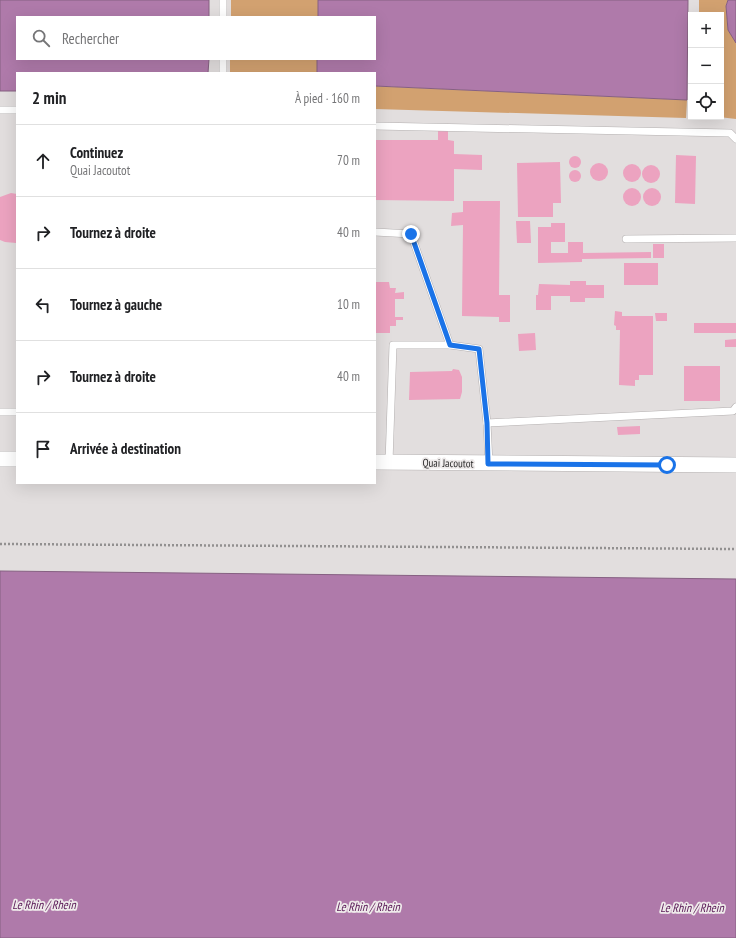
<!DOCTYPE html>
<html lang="fr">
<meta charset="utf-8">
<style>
body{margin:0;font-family:"PT Sans Narrow",sans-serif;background:#f2f2f2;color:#202124}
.controls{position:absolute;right:12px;top:12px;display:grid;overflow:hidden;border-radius:0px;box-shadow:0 4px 16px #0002}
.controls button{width:36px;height:36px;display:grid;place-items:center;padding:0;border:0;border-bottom:1px solid #e0e0e0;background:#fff;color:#202124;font:20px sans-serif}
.stop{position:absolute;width:12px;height:12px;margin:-9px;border:3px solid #1a73e8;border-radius:50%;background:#fff}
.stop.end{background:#1a73e8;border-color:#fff;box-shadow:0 1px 4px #0008}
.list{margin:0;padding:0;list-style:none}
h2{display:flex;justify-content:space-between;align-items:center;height:52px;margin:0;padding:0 16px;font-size:17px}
h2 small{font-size:13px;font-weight:400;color:#757577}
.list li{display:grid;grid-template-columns:26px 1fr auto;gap:12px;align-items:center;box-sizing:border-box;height:72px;padding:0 16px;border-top:1px solid #e0e0e0}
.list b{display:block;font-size:15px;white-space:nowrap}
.list p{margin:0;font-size:13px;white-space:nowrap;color:#757577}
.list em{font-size:13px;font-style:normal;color:#757577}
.icon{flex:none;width:22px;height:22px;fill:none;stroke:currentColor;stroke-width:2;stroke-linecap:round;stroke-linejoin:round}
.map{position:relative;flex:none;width:736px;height:938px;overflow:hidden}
.search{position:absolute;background:#fff;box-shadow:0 4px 16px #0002;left:16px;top:16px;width:360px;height:44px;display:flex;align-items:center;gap:10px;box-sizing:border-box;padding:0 14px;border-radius:0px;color:#757577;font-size:15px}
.panel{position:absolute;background:#fff;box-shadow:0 4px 16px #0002;left:16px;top:72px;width:360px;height:412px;border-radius:0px}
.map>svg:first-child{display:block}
.green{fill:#d2a170}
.water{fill:#af7aaa;stroke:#866082}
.building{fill:#eca3c0}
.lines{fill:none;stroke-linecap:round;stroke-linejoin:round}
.service-casing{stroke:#b4b0b0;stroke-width:8}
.minor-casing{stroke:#b4b0b0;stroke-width:16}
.path{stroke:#929090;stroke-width:2.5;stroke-dasharray:2 2;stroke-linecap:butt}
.service{stroke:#fff;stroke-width:7}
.minor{stroke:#fff;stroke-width:15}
.route{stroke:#1a73e8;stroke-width:5}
.labels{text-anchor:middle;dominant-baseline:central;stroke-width:3.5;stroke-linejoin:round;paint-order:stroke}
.street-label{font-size:11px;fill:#262525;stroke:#efebeb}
.water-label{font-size:12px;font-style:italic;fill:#581755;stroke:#efebeb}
</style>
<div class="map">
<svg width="736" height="938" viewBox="0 0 736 938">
<rect width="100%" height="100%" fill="#e2dede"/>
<g class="green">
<rect x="231" y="0" width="87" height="17"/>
<polygon points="699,0 728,0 726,6 728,30 736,43 736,119 719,117 721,117 721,15 699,15"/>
<rect x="230" y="59" width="87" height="14"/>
<polygon points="375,86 687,100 686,118 375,109"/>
</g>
<g class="water">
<polygon points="0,0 209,0 209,17 17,17 17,59 209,59 208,73 17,73 17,91 0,91"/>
<polygon points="318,0 688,0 687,100 375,86 375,73 317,73 317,59 375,59 375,17 318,17"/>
<polygon points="728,0 736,0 736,43 728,30 726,6"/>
<polygon points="0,571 736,579 736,938 0,938"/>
</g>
<g class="building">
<polygon points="438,131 448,131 448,140 454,141 454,154 482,155 482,170 454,169 454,201 375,200 375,140 438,140"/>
<polygon points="676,155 696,156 695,204 675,203"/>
<circle cx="575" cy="162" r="6"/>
<polygon points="560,162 561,203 553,203 553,217 518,217 517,163"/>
<circle cx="599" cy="172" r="9"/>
<circle cx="632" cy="173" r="9"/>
<circle cx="651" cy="174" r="9"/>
<circle cx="575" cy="176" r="6"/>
<circle cx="632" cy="197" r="9"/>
<circle cx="652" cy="197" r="9"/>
<polygon points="11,193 17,194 16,243 5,242 0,240 0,197"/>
<polygon points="463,201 500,201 499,295 510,295 510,322 499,322 499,317 462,316 463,225 451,226 452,213 463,212"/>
<polygon points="516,221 530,221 531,243 517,243"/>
<polygon points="551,223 565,223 565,242 551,242 551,253 568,253 568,242 583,242 583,253 651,252 651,258 582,259 582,262 538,263 538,227 551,227"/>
<rect x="653" y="244" width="11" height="14"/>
<rect x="624" y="263" width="34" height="22"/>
<polygon points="570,281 586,281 586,285 604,285 604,298 585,298 585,302 570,302 570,296 551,296 551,310 536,310 536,295 538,295 539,284 570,285"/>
<polygon points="375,282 389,282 390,288 396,288 395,293 404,292 404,299 395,299 395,317 403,317 403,320 396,320 396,326 390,326 390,333 375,333"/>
<polygon points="615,311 622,312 622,316 653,316 653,375 639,375 639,380 635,380 635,386 619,385 620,330 616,330 616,326 614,325"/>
<polygon points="655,313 667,313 667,321 656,321"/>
<rect x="694" y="323" width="42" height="10"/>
<polygon points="535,333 536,350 519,351 518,334"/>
<polygon points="736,339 736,347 725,347 725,340"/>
<rect x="684" y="366" width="36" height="35"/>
<polygon points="453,369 459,370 462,377 462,392 460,399 409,400 410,372 452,371"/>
<polygon points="640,426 640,434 618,435 617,427"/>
</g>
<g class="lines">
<defs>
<g id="service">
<polyline points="223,17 223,0"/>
<polyline points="223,73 223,59"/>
<polyline points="0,110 17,110"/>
<polyline points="375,126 730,133 736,139"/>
<polyline points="375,232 411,234 450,345 479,349 487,423 489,464"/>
<polyline points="626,239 736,238"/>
<polyline points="0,412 17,412"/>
<polyline points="487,423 733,411 736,407"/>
<polyline points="389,462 393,345 450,345"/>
</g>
<g id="minor">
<polyline points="0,459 17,459"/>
<polyline points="375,462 736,465"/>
</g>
</defs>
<use href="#service" class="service-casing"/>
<use href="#minor" class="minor-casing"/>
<polyline class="path" points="0,544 736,549"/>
<use href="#service" class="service"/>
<use href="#minor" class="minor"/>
</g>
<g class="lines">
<polyline class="route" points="411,234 450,345 479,349 487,423 488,464 667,465"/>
</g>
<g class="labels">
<g class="street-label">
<text transform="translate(448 463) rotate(1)">Quai Jacoutot</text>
</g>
<g class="water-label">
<text x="44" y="904">Le Rhin / Rhein</text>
<text x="368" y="906">Le Rhin / Rhein</text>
<text x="692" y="907">Le Rhin / Rhein</text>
</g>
</g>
</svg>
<div class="controls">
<button>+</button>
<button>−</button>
<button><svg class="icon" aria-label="locate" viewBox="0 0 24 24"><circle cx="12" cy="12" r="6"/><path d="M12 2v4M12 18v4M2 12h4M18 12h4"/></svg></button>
</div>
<div class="stop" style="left:667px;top:465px"></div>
<div class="stop end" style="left:411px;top:234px"></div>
<div class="search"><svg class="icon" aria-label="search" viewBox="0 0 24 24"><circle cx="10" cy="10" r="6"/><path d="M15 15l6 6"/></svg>Rechercher</div>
<section class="panel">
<h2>2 min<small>À pied · 160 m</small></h2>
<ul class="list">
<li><svg class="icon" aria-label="ahead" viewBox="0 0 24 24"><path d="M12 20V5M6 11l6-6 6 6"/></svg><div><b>Continuez</b><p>Quai Jacoutot</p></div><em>70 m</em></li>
<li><svg class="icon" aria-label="right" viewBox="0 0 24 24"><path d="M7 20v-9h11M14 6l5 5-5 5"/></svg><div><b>Tournez à droite</b></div><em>40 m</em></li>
<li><svg class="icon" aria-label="left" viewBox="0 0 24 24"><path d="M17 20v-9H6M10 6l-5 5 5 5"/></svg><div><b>Tournez à gauche</b></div><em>10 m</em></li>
<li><svg class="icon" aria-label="right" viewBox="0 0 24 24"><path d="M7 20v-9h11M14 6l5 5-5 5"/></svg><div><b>Tournez à droite</b></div><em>40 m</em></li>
<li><svg class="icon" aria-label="arrive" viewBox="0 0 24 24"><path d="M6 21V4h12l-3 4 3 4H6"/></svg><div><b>Arrivée à destination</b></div></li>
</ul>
</section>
</div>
